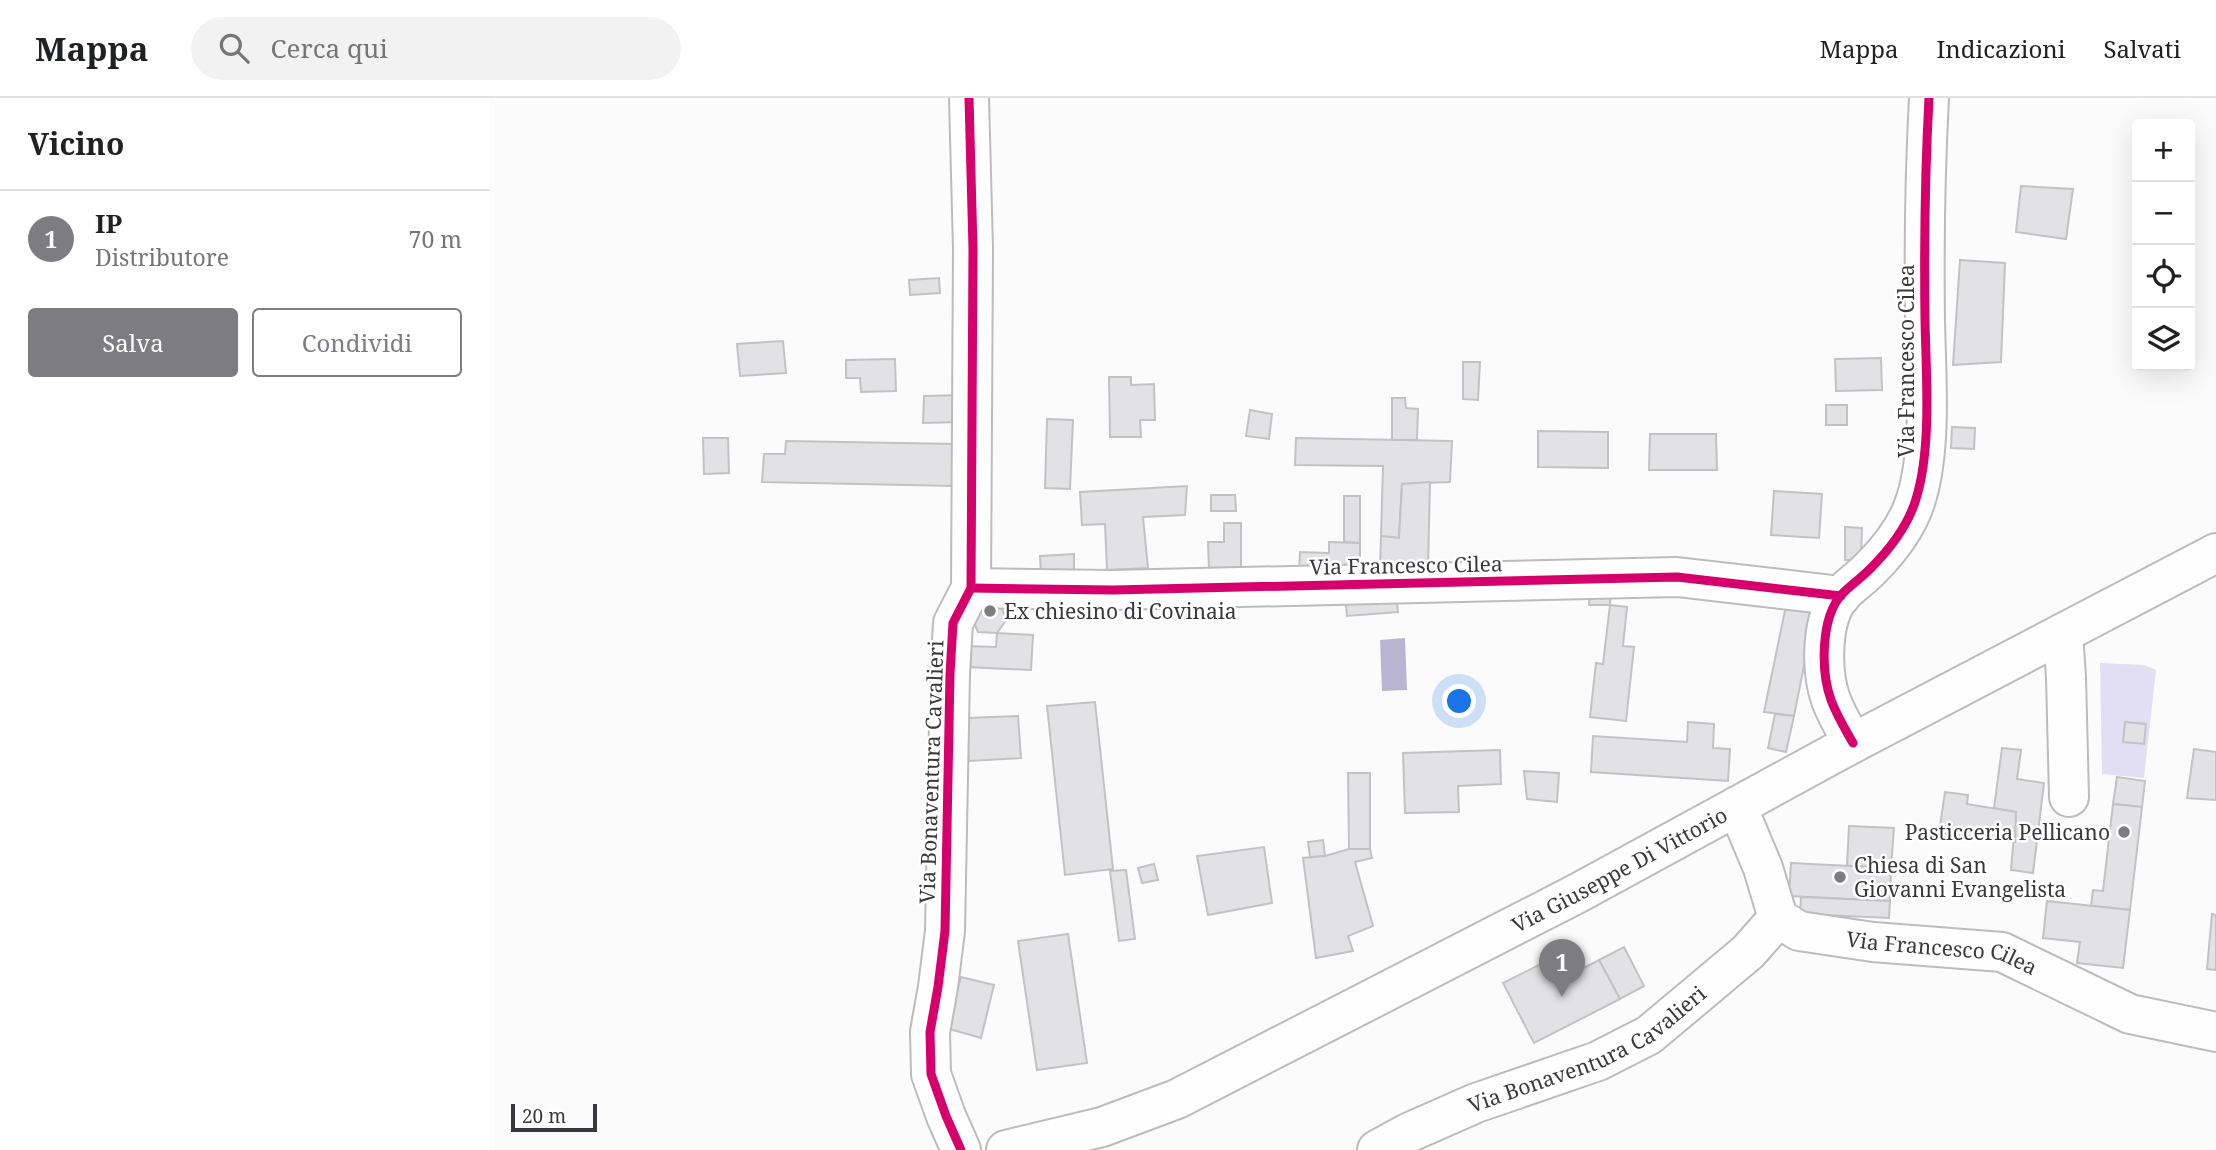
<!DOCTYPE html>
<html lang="it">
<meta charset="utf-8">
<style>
body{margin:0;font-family:"Noto Serif",serif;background:#f2f2f2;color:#202124}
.controls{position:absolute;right:21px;top:21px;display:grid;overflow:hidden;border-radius:7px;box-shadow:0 7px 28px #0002}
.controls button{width:63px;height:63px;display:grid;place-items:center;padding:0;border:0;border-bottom:2px solid #e0e0e0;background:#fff;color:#202124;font:35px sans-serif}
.scale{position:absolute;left:21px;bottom:18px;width:86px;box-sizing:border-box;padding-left:7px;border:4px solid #39383d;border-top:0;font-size:19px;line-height:24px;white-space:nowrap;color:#39383d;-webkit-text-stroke:5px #fff;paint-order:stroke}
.you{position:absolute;left:970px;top:604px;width:24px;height:24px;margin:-18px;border:5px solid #fff;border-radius:50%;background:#1a73e8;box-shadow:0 0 0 10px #1a73e833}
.badge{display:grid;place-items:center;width:46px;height:46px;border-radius:50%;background:#7d7c80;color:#fff;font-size:23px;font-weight:700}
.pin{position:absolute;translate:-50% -58px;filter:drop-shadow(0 2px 4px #0008)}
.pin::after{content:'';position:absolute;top:37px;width:24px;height:21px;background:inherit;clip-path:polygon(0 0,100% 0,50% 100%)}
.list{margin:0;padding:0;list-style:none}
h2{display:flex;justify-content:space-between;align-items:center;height:91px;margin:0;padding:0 28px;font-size:30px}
h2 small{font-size:23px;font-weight:400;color:#757577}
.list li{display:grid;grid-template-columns:46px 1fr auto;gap:21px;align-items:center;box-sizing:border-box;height:98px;padding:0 28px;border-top:2px solid #e0e0e0}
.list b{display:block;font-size:26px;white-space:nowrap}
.list p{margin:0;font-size:23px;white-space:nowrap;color:#757577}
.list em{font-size:23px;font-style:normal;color:#757577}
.actions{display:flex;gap:14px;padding:21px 28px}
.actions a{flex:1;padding:16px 0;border:2px solid #7d7c80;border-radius:7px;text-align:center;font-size:24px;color:#7d7c80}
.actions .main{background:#7d7c80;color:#fff}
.icon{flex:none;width:38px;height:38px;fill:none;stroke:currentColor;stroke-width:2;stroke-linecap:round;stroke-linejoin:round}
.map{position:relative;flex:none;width:1726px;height:1052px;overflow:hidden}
header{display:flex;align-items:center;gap:42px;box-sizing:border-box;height:98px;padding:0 35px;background:#fff;border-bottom:2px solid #e0e0e0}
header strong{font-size:33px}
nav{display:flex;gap:38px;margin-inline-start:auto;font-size:24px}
.search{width:490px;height:63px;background:#f2f2f2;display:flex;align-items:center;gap:18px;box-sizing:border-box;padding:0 24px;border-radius:38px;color:#757577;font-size:26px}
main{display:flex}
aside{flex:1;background:#fff}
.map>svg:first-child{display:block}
.green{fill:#e2def4}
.water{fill:#b8b4d2}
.building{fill:#e2e2e4;stroke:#c2c2c5;stroke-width:2}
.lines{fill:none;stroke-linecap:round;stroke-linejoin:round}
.minor-casing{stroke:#bcbcbf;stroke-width:42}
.major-casing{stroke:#bcbcbf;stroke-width:42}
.minor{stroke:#fefeff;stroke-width:38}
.major{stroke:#fefeff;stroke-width:38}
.cycleway-casing{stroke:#fff;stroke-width:13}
.cycleway{stroke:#d6006c;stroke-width:9}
.poi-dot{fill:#7d7c80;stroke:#fff;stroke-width:2.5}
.labels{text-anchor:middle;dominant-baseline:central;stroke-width:5;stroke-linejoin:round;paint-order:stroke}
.street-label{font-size:21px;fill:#39383d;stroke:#fff}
.poi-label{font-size:21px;fill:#39383d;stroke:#fff;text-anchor:start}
</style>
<header>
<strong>Mappa</strong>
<div class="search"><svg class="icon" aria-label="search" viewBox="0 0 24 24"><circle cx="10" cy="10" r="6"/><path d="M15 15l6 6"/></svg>Cerca qui</div>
<nav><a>Mappa</a><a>Indicazioni</a><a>Salvati</a></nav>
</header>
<main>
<aside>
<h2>Vicino<small></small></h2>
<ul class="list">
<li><span class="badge">1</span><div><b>IP</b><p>Distributore</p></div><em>70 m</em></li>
</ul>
<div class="actions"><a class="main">Salva</a><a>Condividi</a></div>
</aside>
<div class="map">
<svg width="1726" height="1052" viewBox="0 0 1726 1052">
<rect width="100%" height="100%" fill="#fbfbfc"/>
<polygon class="green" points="1610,565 1654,567 1666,572 1654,680 1612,676"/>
<polygon class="water" points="915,540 917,592 892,593 890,542"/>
<g class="building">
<polygon points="1531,88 1583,91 1576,141 1526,134"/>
<polygon points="1470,162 1515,165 1511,264 1463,267"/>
<polygon points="449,180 450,195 420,197 419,182"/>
<polygon points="293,243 296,275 250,278 247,246"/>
<polygon points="1391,260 1392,292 1346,293 1345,261"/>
<polygon points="405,261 406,293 371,294 370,280 356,280 356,262"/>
<polygon points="973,264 990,264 988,302 973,301"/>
<polygon points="619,279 641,279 641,287 664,286 665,322 650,322 651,339 620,339"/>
<polygon points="472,297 472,324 433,325 434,298"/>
<polygon points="902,300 915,300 916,310 928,311 927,342 902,342"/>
<rect x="1336" y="307" width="21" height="20"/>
<polygon points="760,312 782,316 779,341 756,338"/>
<polygon points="557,321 583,322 580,391 555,390"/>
<polygon points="1462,329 1485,330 1484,351 1461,350"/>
<polygon points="1048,333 1118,334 1118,370 1048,369"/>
<polygon points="1160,336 1226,336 1227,372 1159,372"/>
<polygon points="213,340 238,340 239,375 214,376"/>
<polygon points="806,340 962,343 960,384 912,386 909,440 891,438 893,368 805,367"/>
<polygon points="296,343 467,346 464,388 272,384 274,356 295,356"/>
<polygon points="940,384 938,471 890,471 891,438 909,440 912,386"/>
<polygon points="697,388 695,417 653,419 658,470 617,472 615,426 592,427 590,394"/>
<polygon points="1284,393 1332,396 1329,440 1281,437"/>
<polygon points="721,397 745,397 746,413 721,413"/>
<polygon points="854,398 870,398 870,445 854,444"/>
<polygon points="734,425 751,425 751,473 719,471 718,444 734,444"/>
<polygon points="1355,429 1372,430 1371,462 1355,462"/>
<polygon points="839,444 870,445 870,472 809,473 810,454 839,455"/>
<polygon points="584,456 584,474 551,476 550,458"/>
<polygon points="1100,490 1121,490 1120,507 1099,507"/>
<polygon points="906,494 908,514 857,518 855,497"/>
<polygon points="1297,503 1326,508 1304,618 1274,614"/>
<polygon points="508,504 517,521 507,535 488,534 482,520 491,505"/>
<polygon points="1120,507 1137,509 1133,548 1144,549 1136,623 1100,619 1106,565 1113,566"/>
<polygon points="507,535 543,537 541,572 477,569 478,548 506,549"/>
<polygon points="605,604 623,771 575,777 557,608"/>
<polygon points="1285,616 1304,618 1296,654 1278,650"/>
<polygon points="528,618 531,660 479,663 476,620"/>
<polygon points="1198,624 1224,626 1223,650 1240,651 1238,683 1101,674 1103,638 1197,644"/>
<polygon points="1635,624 1656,626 1654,646 1633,644"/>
<polygon points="1512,650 1531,652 1527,681 1554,685 1543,775 1521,772 1526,714 1504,710"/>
<polygon points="1704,651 1726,654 1726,702 1697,700"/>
<polygon points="1010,652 1011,686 968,688 969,714 915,715 913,655"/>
<polygon points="1034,673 1069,675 1067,704 1037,701"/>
<polygon points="858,675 880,675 880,751 859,751"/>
<polygon points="1627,679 1655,683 1652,709 1623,706"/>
<polygon points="1455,694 1478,697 1477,706 1526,714 1525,744 1449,735"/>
<polygon points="1623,706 1652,709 1640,812 1601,808 1603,792 1613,793"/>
<polygon points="1359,728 1404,730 1401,770 1357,768"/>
<polygon points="833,742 835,758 820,759 818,744"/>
<polygon points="774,749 782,805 718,817 707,758"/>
<polygon points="859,751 880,751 882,760 865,764 883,828 858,838 863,853 826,860 813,760 835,758"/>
<polygon points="1301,765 1401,770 1400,803 1299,798"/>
<polygon points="664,766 668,782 652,785 648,770"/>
<polygon points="636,772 645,841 629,843 620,773"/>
<polygon points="1311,799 1400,803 1399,820 1310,816"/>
<polygon points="1557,803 1640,812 1633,870 1587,865 1590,844 1553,840"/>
<polygon points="1722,816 1726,817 1726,872 1717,871"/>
<polygon points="578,836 597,965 547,972 528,843"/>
<polygon points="1134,849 1154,888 1130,901 1109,862"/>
<polygon points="1071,856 1082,876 1109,862 1130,901 1044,945 1013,885"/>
<polygon points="471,879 504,887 491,940 456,930"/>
</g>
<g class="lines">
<defs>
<g id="minor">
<polyline points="481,490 623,492 1187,479 1351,498"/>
<polyline points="1573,535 1576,579 1579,699"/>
<path d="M1363,645C1355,631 1347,618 1341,602C1331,574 1330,520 1352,496C1361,487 1371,480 1380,471C1400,451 1418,428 1426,401C1442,350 1436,276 1435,222C1434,148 1435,74 1439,0"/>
<path id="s1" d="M1247,708L1273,770L1288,820L1309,833L1383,844L1512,854L1640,916L1726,934"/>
<polyline points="471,1052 456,1018 441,976 440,934 448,889 455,833 460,576 463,525 481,490 483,151 479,0"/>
<path id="s2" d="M887,1052L918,1035L986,1005L1108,963L1159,937L1258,854L1288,820"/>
</g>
<g id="major">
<path id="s3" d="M516,1052L612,1029L687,1001L1088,795L1363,645L1726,455"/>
</g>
</defs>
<use href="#minor" class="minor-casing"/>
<use href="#major" class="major-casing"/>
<use href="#minor" class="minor"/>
<use href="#major" class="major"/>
<defs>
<g id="cycleway">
<polyline points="481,490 623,492 1187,479 1351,498"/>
<path d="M1363,645C1355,631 1347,618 1341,602C1331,574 1330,520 1352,496C1361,487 1371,480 1380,471C1400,451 1418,428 1426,401C1442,350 1436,276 1435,222C1434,148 1435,74 1439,0"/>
<polyline points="471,1052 456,1018 441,976 440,934 448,889 455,833 460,576 463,525 481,490 483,151 479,0"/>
</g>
</defs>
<use href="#cycleway" class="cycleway-casing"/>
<use href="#cycleway" class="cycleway"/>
</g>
<g class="poi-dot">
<circle cx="500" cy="513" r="7"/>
<circle cx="1634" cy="734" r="7"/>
<circle cx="1350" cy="779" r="7"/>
</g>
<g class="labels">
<g class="street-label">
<text transform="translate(1416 263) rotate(-90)">Via Francesco Cilea</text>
<text transform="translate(916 467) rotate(-1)">Via Francesco Cilea</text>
<text transform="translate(441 674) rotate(-88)">Via Bonaventura Cavalieri</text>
<text stroke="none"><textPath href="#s3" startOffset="677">Via Giuseppe Di Vittorio</textPath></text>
<text stroke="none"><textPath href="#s1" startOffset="289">Via Francesco Cilea</textPath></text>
<text stroke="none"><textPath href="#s2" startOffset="234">Via Bonaventura Cavalieri</textPath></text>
</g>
<g class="poi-label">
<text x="514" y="513">Ex chiesino di Covinaia</text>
<text x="1620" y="734" text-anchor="end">Pasticceria Pellicano</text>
<text x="1364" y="767">Chiesa di San<tspan x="1364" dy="24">Giovanni Evangelista</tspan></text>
</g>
</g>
</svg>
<div class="controls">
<button>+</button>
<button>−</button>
<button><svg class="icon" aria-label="locate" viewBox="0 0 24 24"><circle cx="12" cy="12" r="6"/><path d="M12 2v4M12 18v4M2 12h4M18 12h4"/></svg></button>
<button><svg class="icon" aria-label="layers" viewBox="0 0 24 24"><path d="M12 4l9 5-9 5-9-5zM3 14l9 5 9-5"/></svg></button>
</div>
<div class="scale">20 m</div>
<div class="you"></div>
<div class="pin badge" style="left:1072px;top:899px">1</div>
</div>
</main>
